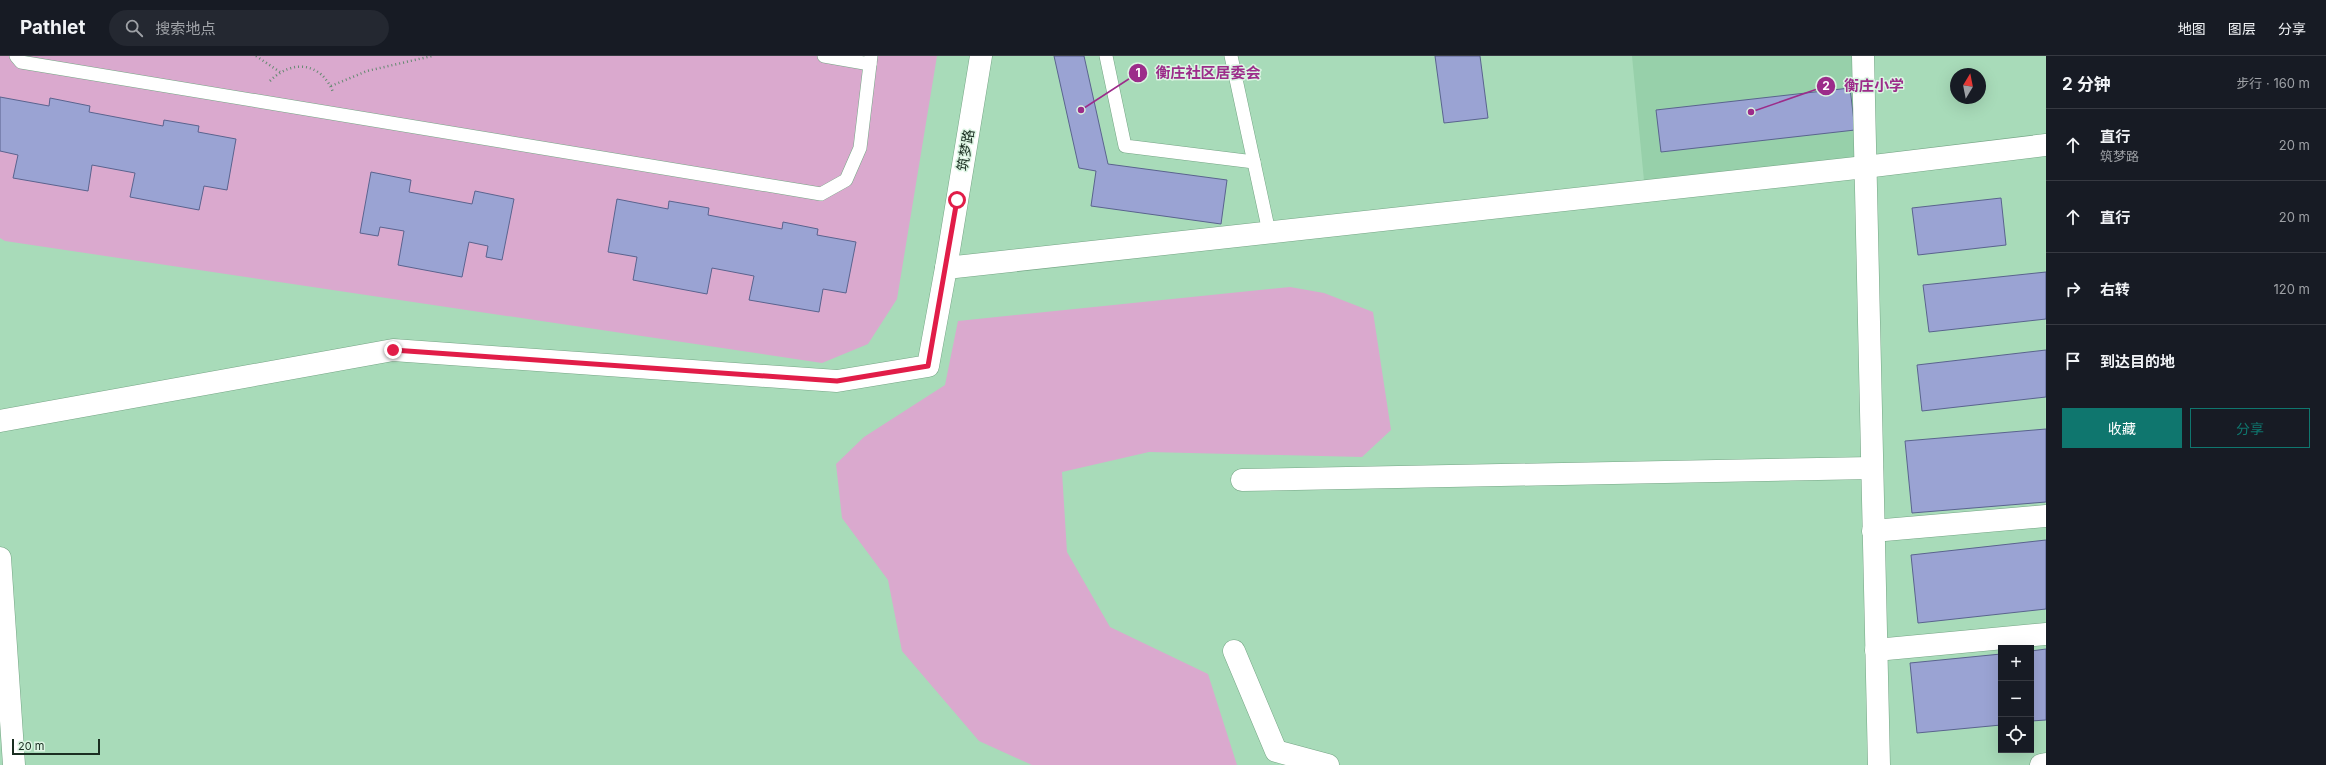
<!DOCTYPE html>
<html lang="zh">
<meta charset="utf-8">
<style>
body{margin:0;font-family:Inter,"Noto Sans SC",sans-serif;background:#242831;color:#f1f3f6}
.controls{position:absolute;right:12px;bottom:12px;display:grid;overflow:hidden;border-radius:0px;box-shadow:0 4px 16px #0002}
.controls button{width:36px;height:36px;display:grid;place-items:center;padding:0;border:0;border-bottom:1px solid #363941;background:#171b24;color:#f1f3f6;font:20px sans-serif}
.compass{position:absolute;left:1950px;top:12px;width:36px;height:36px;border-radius:50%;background:#171b24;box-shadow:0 4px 16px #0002;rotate:10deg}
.scale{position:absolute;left:12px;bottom:10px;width:88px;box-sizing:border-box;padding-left:4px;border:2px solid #1a2e21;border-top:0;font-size:11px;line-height:14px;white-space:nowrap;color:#1a2e21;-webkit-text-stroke:3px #dcf5e3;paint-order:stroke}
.stop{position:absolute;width:12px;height:12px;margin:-9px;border:3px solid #e11d48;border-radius:50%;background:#fff}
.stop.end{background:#e11d48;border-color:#fff;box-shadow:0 1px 4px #0008}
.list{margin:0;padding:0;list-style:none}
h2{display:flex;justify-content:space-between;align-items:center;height:52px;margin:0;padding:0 16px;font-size:17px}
h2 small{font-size:13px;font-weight:400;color:#9ea1a6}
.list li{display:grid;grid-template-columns:26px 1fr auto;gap:12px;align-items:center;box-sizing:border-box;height:72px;padding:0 16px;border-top:1px solid #363941}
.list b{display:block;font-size:15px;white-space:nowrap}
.list p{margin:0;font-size:13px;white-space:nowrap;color:#9ea1a6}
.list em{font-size:13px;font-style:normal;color:#9ea1a6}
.actions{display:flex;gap:8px;padding:12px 16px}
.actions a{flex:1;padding:9px 0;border:1px solid #0f766e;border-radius:0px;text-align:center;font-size:14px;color:#0f766e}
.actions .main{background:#0f766e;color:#fff}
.icon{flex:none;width:22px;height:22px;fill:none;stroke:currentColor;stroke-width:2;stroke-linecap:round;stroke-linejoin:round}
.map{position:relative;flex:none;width:2046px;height:709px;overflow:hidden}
header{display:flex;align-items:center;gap:24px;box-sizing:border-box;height:56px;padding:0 20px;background:#171b24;border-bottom:1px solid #363941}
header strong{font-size:19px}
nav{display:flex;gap:22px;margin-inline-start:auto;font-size:14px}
.search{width:280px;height:36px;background:#242831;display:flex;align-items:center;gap:10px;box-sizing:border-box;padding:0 14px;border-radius:22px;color:#9ea1a6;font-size:15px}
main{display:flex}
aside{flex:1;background:#171b24}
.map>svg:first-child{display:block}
.built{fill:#97d0aa}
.green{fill:#daa9ce}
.building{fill:#9aa3d3;stroke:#5a638e}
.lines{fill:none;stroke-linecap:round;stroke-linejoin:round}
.lane-casing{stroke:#75a585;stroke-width:14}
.street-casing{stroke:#75a585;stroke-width:23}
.secondary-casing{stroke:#75a585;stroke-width:23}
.path{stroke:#648971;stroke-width:2.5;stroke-dasharray:1 3;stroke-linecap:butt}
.lane{stroke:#fff;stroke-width:13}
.street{stroke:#fff;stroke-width:22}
.secondary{stroke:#fff;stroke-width:22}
.route{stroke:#e11d48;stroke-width:5}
.labels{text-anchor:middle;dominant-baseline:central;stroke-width:3;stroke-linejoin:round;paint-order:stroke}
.street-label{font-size:14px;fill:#1a2e21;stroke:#dcf5e3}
.leader{fill:none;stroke:#9c2c8a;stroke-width:1.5}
.callout-dot{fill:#9c2c8a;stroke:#dcf5e3;stroke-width:1.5}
.mark-label{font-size:12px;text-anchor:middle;font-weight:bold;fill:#fff}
.callout-label{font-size:15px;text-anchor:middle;font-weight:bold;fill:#9c2c8a;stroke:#dcf5e3;stroke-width:3;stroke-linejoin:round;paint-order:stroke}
</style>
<header>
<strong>Pathlet</strong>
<div class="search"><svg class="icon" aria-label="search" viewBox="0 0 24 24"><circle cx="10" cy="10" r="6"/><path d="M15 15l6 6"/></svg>搜索地点</div>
<nav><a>地图</a><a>图层</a><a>分享</a></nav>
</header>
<main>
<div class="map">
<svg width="2046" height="709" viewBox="0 0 2046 709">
<rect width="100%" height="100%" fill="#a8dbb9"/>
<polygon class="built" points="1632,0 1863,0 1865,111 1645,135"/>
<g class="green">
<polygon points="0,0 937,0 897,243 868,288 822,307 5,185 0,182"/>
<polygon points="1290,231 1324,237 1373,256 1391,374 1362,401 1149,396 1062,416 1067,496 1110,571 1208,618 1237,709 1032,709 979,685 902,595 888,524 842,462 836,408 864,381 945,329 958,265"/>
</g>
<g class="building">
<polygon points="1054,0 1084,0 1108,108 1227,124 1221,168 1091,150 1096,115 1079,112"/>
<polygon points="1435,0 1480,0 1488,62 1444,67"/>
<polygon points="1850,32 1855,74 1661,96 1656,54"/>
<polygon points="0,41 49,50 50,42 90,50 89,56 163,70 164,64 199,70 198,76 236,83 227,134 204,130 199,154 130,141 135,117 92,109 88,135 13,122 18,99 0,95"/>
<polygon points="371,116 411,124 409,136 472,148 475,135 514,143 502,204 486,201 488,190 469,186 462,221 398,209 404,175 380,171 378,180 360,177"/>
<polygon points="2001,142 2006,189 1918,199 1912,152"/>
<polygon points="617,143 668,153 669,145 709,152 708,159 782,173 783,166 818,173 817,179 856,186 846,237 823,233 819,256 749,244 754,220 712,212 707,238 633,224 637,201 608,196"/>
<polygon points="2046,216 2046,263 1929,276 1923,229"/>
<polygon points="2046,294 2046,341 1922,355 1917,309"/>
<polygon points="2046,373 2046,446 1912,457 1905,385"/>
<polygon points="2046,484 2046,553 1918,567 1911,499"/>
<polygon points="2046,593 2046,664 2031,665 2031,595"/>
<polygon points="2001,598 2001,669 1917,677 1910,607"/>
</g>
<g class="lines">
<defs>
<g id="lane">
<polyline points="16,0 21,6 821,138 846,124 860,92 871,0"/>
<polyline points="824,0 870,8"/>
<polyline points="1106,0 1125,90 1254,106"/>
<polyline points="1231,0 1269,176"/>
</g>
<g id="street">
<polyline points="1863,0 1879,709"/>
<polyline points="0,365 393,294 837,325 928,310 946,212 1865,111 2046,89"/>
<polyline points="1242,424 1872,412"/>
<polyline points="1873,475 2046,460"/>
<polyline points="0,502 14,709"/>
<polyline points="1876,594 2046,578"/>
<polyline points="1234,595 1276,695 1328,709"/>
<polyline points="2041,709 2046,708"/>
</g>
<polyline id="secondary" points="946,212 981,0"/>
</defs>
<use href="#lane" class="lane-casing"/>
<use href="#street" class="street-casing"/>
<use href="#secondary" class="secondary-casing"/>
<g class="path">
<polyline points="256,0 280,16"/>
<path d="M270,25C292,3 321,6 333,36"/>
<polyline points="331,30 367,15 432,0"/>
</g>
<use href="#lane" class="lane"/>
<use href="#street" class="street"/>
<use href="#secondary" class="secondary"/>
</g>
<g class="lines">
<polyline class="route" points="393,294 837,325 928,310 957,144"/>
</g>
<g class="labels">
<g class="street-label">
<text transform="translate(965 94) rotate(-80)">筑梦路</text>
</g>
</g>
<path class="leader" d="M1081 54L1138 17M1751 56L1826 30"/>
<g class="callout-dot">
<circle cx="1081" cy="54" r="4"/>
<circle cx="1751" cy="56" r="4"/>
<circle cx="1138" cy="17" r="10"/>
<circle cx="1826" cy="30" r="10"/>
</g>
<g class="mark-label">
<text x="1138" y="21">1</text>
<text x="1826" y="34">2</text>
</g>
<g class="callout-label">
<text x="1208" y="22">衡庄社区居委会</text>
<text x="1874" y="35">衡庄小学</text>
</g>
</svg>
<div class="controls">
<button>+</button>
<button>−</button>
<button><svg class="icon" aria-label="locate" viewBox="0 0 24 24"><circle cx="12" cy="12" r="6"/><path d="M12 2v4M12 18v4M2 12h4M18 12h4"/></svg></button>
</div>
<svg class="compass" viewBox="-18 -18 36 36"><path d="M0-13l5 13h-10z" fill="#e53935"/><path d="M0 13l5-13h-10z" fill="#9ea1a6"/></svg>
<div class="scale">20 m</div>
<div class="stop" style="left:957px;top:144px"></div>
<div class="stop end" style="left:393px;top:294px"></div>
</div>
<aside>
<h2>2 分钟<small>步行 · 160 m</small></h2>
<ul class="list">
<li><svg class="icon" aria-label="ahead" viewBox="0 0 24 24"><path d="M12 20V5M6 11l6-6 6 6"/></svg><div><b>直行</b><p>筑梦路</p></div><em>20 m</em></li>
<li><svg class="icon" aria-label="ahead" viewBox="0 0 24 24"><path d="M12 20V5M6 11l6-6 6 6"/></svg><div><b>直行</b></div><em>20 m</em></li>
<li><svg class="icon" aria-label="right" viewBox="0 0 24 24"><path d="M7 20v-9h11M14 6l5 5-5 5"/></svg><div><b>右转</b></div><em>120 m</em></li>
<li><svg class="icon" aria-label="arrive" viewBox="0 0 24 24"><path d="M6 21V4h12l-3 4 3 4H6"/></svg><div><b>到达目的地</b></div></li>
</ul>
<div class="actions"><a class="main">收藏</a><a>分享</a></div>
</aside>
</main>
